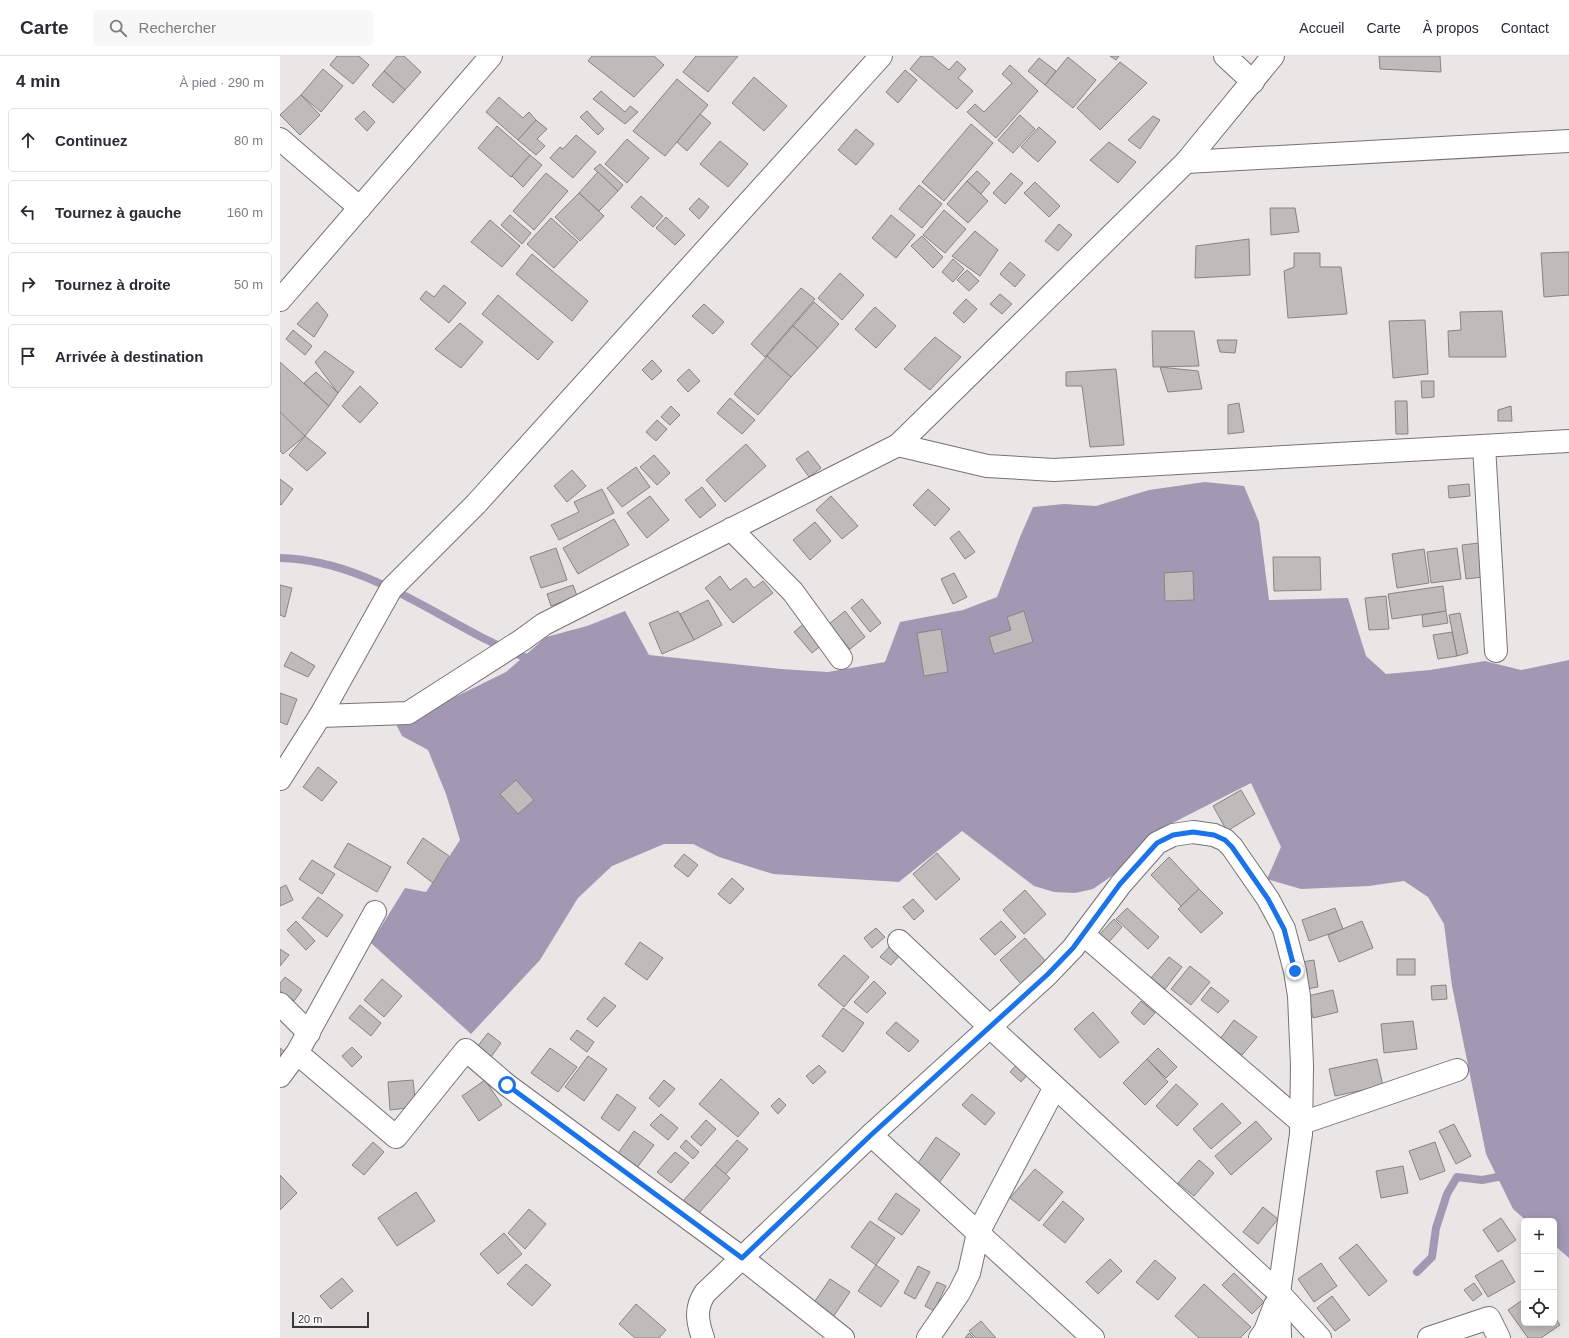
<!DOCTYPE html>
<html lang="fr">
<meta charset="utf-8">
<style>
body{margin:0;font-family:Helvetica,sans-serif;background:#f7f7f7;color:#2b2b33}
.controls{position:absolute;right:12px;bottom:12px;display:grid;overflow:hidden;border-radius:6px;box-shadow:0 2px 10px #0003}
.controls button{width:36px;height:36px;display:grid;place-items:center;padding:0;border:0;border-bottom:1px solid #e1e1e2;background:#fff;color:#2b2b33;font:20px sans-serif}
.scale{position:absolute;left:12px;bottom:10px;width:77px;box-sizing:border-box;padding-left:4px;border:2px solid #3a3838;border-top:0;font-size:11px;line-height:14px;white-space:nowrap;color:#3a3838;-webkit-text-stroke:3px #fff;paint-order:stroke}
.stop{position:absolute;width:12px;height:12px;margin:-9px;border:3px solid #1a73e8;border-radius:50%;background:#fff}
.stop.end{background:#1a73e8;border-color:#fff;box-shadow:0 1px 4px #0008}
.list{margin:0;padding:0;list-style:none}
h2{display:flex;justify-content:space-between;align-items:center;height:52px;margin:0;padding:0 16px;font-size:17px}
h2 small{font-size:13px;font-weight:400;color:#7c7c81}
.list li{display:grid;grid-template-columns:26px 1fr auto;gap:12px;align-items:center;box-sizing:border-box;height:64px;margin:0 8px 8px;padding:0 8px;border:1px solid #e1e1e2;border-radius:6px}
.list b{display:block;font-size:15px;white-space:nowrap}
.list em{font-size:13px;font-style:normal;color:#7c7c81}
.icon{flex:none;width:22px;height:22px;fill:none;stroke:currentColor;stroke-width:2;stroke-linecap:round;stroke-linejoin:round}
.map{position:relative;flex:none;width:1289px;height:1282px;overflow:hidden}
header{display:flex;align-items:center;gap:24px;box-sizing:border-box;height:56px;padding:0 20px;background:#fff;border-bottom:1px solid #e1e1e2}
header strong{font-size:19px}
nav{display:flex;gap:22px;margin-inline-start:auto;font-size:14px}
.search{width:280px;height:36px;background:#f7f7f7;display:flex;align-items:center;gap:10px;box-sizing:border-box;padding:0 14px;border-radius:6px;color:#7c7c81;font-size:15px}
main{display:flex}
aside{flex:1;background:#fff}
.map>svg:first-child{display:block}
.water{fill:#a398b4}
.lines{fill:none;stroke-linecap:round;stroke-linejoin:round}
.stream{stroke:#a398b4;stroke-width:8}
.building{fill:#bfbbba;stroke:#888482}
.street-casing{stroke:#777273;stroke-width:24}
.street{stroke:#fff;stroke-width:22}
.route{stroke:#1a73e8;stroke-width:5}
</style>
<header>
<strong>Carte</strong>
<div class="search"><svg class="icon" aria-label="search" viewBox="0 0 24 24"><circle cx="10" cy="10" r="6"/><path d="M15 15l6 6"/></svg>Rechercher</div>
<nav><a>Accueil</a><a>Carte</a><a>À propos</a><a>Contact</a></nav>
</header>
<main>
<aside>
<h2>4 min<small>À pied · 290 m</small></h2>
<ul class="list">
<li><svg class="icon" aria-label="ahead" viewBox="0 0 24 24"><path d="M12 20V5M6 11l6-6 6 6"/></svg><div><b>Continuez</b></div><em>80 m</em></li>
<li><svg class="icon" aria-label="left" viewBox="0 0 24 24"><path d="M17 20v-9H6M10 6l-5 5 5 5"/></svg><div><b>Tournez à gauche</b></div><em>160 m</em></li>
<li><svg class="icon" aria-label="right" viewBox="0 0 24 24"><path d="M7 20v-9h11M14 6l5 5-5 5"/></svg><div><b>Tournez à droite</b></div><em>50 m</em></li>
<li><svg class="icon" aria-label="arrive" viewBox="0 0 24 24"><path d="M6 21V4h12l-3 4 3 4H6"/></svg><div><b>Arrivée à destination</b></div></li>
</ul>
</aside>
<div class="map">
<svg width="1289" height="1282" viewBox="0 0 1289 1282">
<rect width="100%" height="100%" fill="#ebe6e6"/>
<polygon class="water" points="925,426 964,430 979,466 989,544 1068,542 1086,600 1106,618 1150,614 1205,605 1241,614 1289,604 1289,1202 1274,1189 1274,1165 1247,1165 1233,1153 1206,1098 1172,930 1164,868 1148,841 1124,825 1089,830 1021,833 987,823 1001,791 971,727 871,778 839,815 813,833 795,837 774,836 754,830 682,775 619,826 493,818 439,801 413,788 384,788 332,810 298,842 260,904 191,978 91,887 125,832 146,836 180,784 166,738 148,694 122,680 116,668 173,642 226,616 266,581 307,570 345,555 369,599 501,613 548,616 605,606 620,566 683,554 717,541 740,481 753,451 784,448 816,450 869,434"/>
<g class="lines">
<g class="stream">
<path d="M0,502C94,504 168,573 252,604"/>
<polyline points="1137,1216 1152,1201 1156,1172 1167,1138 1177,1121 1202,1124 1228,1119"/>
</g>
</g>
<g class="building">
<polygon points="57,0 79,0 89,9 73,28 50,9"/>
<polygon points="117,0 124,0 141,16 125,34 104,15"/>
<polygon points="312,0 374,0 384,9 354,41 308,5"/>
<polygon points="416,0 458,0 428,36 403,16"/>
<polygon points="641,0 652,0 669,14 677,5 686,13 678,22 693,35 677,53 630,13"/>
<polygon points="830,0 839,0 836,4"/>
<polygon points="1099,0 1160,0 1161,16 1100,13"/>
<polygon points="788,1 816,24 793,52 765,29"/>
<polygon points="759,2 776,15 765,29 748,15"/>
<polygon points="840,6 867,27 820,74 797,52"/>
<polygon points="730,9 758,35 716,82 687,56 695,48 704,56 732,27 722,18"/>
<polygon points="43,13 63,30 41,56 21,39"/>
<polygon points="625,14 637,24 618,47 606,36"/>
<polygon points="104,15 125,34 113,47 92,29"/>
<polygon points="474,21 507,50 484,75 452,47"/>
<polygon points="397,23 428,49 385,100 353,75"/>
<polygon points="321,35 345,56 350,50 358,56 345,68 313,43"/>
<polygon points="21,39 40,59 20,79 0,59"/>
<polygon points="219,41 243,62 249,56 256,64 238,84 206,56"/>
<polygon points="84,55 95,66 87,75 75,63"/>
<polygon points="307,55 324,73 318,79 300,61"/>
<polygon points="420,58 431,67 407,95 397,86"/>
<polygon points="740,59 755,73 733,97 718,84"/>
<polygon points="873,60 880,64 860,93 848,84"/>
<polygon points="256,64 267,73 257,83 265,90 256,99 238,84"/>
<polygon points="691,68 713,87 664,145 642,126"/>
<polygon points="217,70 250,99 231,121 198,92"/>
<polygon points="759,71 776,86 758,106 741,91"/>
<polygon points="576,73 594,88 576,109 558,94"/>
<polygon points="296,79 316,96 293,122 270,102 280,91 283,93"/>
<polygon points="347,83 369,102 347,127 325,108"/>
<polygon points="440,85 468,108 448,131 420,108"/>
<polygon points="829,86 856,106 838,127 810,104"/>
<polygon points="250,99 262,109 243,131 232,120"/>
<polygon points="320,108 343,129 338,135 314,113"/>
<polygon points="697,115 710,127 701,138 687,125"/>
<polygon points="318,116 338,135 319,155 299,137"/>
<polygon points="266,117 288,135 254,174 233,155"/>
<polygon points="731,117 743,127 725,148 713,137"/>
<polygon points="687,125 708,145 688,167 667,148"/>
<polygon points="755,126 780,150 769,161 744,137"/>
<polygon points="639,129 662,148 642,172 619,153"/>
<polygon points="299,137 324,160 300,185 275,161"/>
<polygon points="361,140 383,160 373,171 351,151"/>
<polygon points="419,142 429,151 419,163 409,153"/>
<polygon points="990,152 1015,152 1019,176 991,179"/>
<polygon points="664,154 686,173 665,197 643,179"/>
<polygon points="230,159 251,177 242,188 221,169"/>
<polygon points="611,159 635,179 616,202 592,182"/>
<polygon points="386,161 405,179 395,189 376,172"/>
<polygon points="271,162 298,186 274,212 247,188"/>
<polygon points="210,164 240,190 222,211 191,186"/>
<polygon points="779,168 792,179 778,195 765,185"/>
<polygon points="695,175 718,194 700,220 672,200"/>
<polygon points="642,180 663,201 653,212 631,190"/>
<polygon points="969,183 970,219 915,222 916,190"/>
<polygon points="1289,196 1289,239 1264,241 1261,197"/>
<polygon points="1014,197 1040,197 1040,211 1061,211 1067,258 1008,262 1004,215 1014,211"/>
<polygon points="252,198 308,245 292,265 236,218"/>
<polygon points="673,203 684,213 673,226 662,216"/>
<polygon points="730,206 745,219 735,231 720,218"/>
<polygon points="687,214 699,225 689,235 677,224"/>
<polygon points="560,217 584,239 562,264 538,242"/>
<polygon points="164,229 186,247 169,267 140,243 146,235 154,241"/>
<polygon points="521,232 535,243 485,301 471,288"/>
<polygon points="720,238 732,248 722,258 710,248"/>
<polygon points="218,239 273,286 258,304 202,258"/>
<polygon points="686,243 697,253 684,267 673,257"/>
<polygon points="37,246 48,259 34,281 17,268"/>
<polygon points="534,246 559,268 538,292 513,270"/>
<polygon points="424,248 444,266 433,278 412,260"/>
<polygon points="595,251 616,270 596,292 575,273"/>
<polygon points="1222,255 1226,301 1169,301 1168,275 1181,274 1180,256"/>
<polygon points="1145,264 1148,318 1113,322 1109,265"/>
<polygon points="180,267 203,286 181,312 155,293"/>
<polygon points="513,270 538,292 511,321 487,300"/>
<polygon points="13,274 32,290 25,299 6,283"/>
<polygon points="872,275 914,275 919,310 873,311"/>
<polygon points="655,281 681,301 650,334 624,313"/>
<polygon points="937,284 957,284 955,297 940,296"/>
<polygon points="45,295 74,316 58,337 35,306"/>
<polygon points="487,300 511,321 478,359 454,338"/>
<polygon points="372,304 382,315 372,324 362,314"/>
<polygon points="0,306 49,350 25,380 0,359"/>
<polygon points="880,311 918,315 922,333 888,336"/>
<polygon points="409,313 420,325 408,336 397,324"/>
<polygon points="836,313 844,389 810,391 802,330 786,330 786,316"/>
<polygon points="36,316 58,337 49,350 24,327"/>
<polygon points="1141,325 1154,325 1154,341 1142,342"/>
<polygon points="80,330 98,347 80,367 62,350"/>
<polygon points="450,342 475,364 462,378 437,357"/>
<polygon points="1115,345 1127,345 1128,378 1116,378"/>
<polygon points="959,347 964,376 948,378 948,349"/>
<polygon points="391,350 400,359 390,369 381,361"/>
<polygon points="1231,350 1232,365 1218,365 1218,354"/>
<polygon points="0,356 25,380 3,398 0,395"/>
<polygon points="377,364 387,373 376,385 366,376"/>
<polygon points="25,380 46,397 27,415 9,399"/>
<polygon points="466,388 486,410 445,446 426,424"/>
<polygon points="528,395 541,412 529,421 516,403"/>
<polygon points="374,399 390,417 377,429 360,411"/>
<polygon points="356,411 370,431 342,451 327,432"/>
<polygon points="292,414 306,430 287,446 274,430"/>
<polygon points="0,423 13,433 1,449 0,448"/>
<polygon points="1189,428 1190,440 1169,442 1168,430"/>
<polygon points="422,431 436,449 420,462 405,444"/>
<polygon points="322,433 334,457 279,484 271,469 299,456 294,446"/>
<polygon points="648,433 670,453 655,470 633,449"/>
<polygon points="370,440 389,464 367,482 347,457"/>
<polygon points="551,440 578,470 562,483 536,454"/>
<polygon points="334,463 349,489 298,518 283,492"/>
<polygon points="535,466 551,485 530,504 513,484"/>
<polygon points="679,475 695,496 685,503 670,482"/>
<polygon points="1199,487 1203,521 1186,523 1182,489"/>
<polygon points="276,492 287,524 261,532 250,501"/>
<polygon points="1177,492 1181,523 1151,527 1147,496"/>
<polygon points="1144,493 1149,527 1117,532 1112,498"/>
<polygon points="993,501 1040,501 1041,534 994,535"/>
<polygon points="913,515 914,544 885,545 884,517"/>
<polygon points="674,517 687,541 673,548 661,523"/>
<polygon points="440,520 450,534 466,522 474,532 483,525 493,537 453,567 425,532"/>
<polygon points="0,529 12,532 5,561 0,559"/>
<polygon points="293,529 297,540 271,550 267,538"/>
<polygon points="1163,530 1166,555 1112,563 1108,538"/>
<polygon points="1106,540 1109,573 1089,574 1085,542"/>
<polygon points="582,543 601,567 590,576 571,552"/>
<polygon points="428,544 442,569 414,584 400,558"/>
<polygon points="398,555 414,584 382,598 369,567"/>
<polygon points="565,555 585,581 570,593 549,568"/>
<polygon points="744,555 753,586 714,598 709,581 731,574 727,561"/>
<polygon points="1166,555 1168,567 1143,571 1142,559"/>
<polygon points="1180,557 1188,597 1177,600 1169,559"/>
<polygon points="526,566 544,587 532,597 514,576"/>
<polygon points="661,573 668,616 644,620 637,577"/>
<polygon points="1172,576 1177,600 1158,603 1153,579"/>
<polygon points="11,596 35,610 28,621 4,610"/>
<polygon points="0,637 17,643 7,669 0,666"/>
<polygon points="38,711 57,726 42,745 23,731"/>
<polygon points="236,724 254,744 238,758 220,738"/>
<polygon points="961,734 975,758 947,775 933,750"/>
<polygon points="143,782 169,800 153,827 127,807"/>
<polygon points="68,787 111,811 97,836 54,811"/>
<polygon points="657,797 680,823 656,844 633,818"/>
<polygon points="404,798 418,809 408,821 394,810"/>
<polygon points="889,801 919,833 901,850 871,819"/>
<polygon points="32,804 55,818 42,838 19,823"/>
<polygon points="452,822 464,833 450,848 438,838"/>
<polygon points="6,829 13,844 0,850 0,832"/>
<polygon points="919,833 943,857 921,877 898,853"/>
<polygon points="745,834 766,858 744,878 723,854"/>
<polygon points="38,841 63,859 47,881 22,862"/>
<polygon points="633,843 644,855 634,864 623,851"/>
<polygon points="847,852 879,881 868,893 836,863"/>
<polygon points="1055,852 1063,873 1029,885 1022,864"/>
<polygon points="834,863 842,871 828,887 819,879"/>
<polygon points="16,865 35,885 26,894 7,874"/>
<polygon points="721,865 736,881 715,899 700,883"/>
<polygon points="1082,865 1093,892 1059,906 1048,879"/>
<polygon points="596,872 605,881 592,892 584,882"/>
<polygon points="745,882 767,907 742,929 720,904"/>
<polygon points="360,886 383,902 367,924 345,908"/>
<polygon points="611,889 619,900 611,909 600,901"/>
<polygon points="0,893 9,899 0,910"/>
<polygon points="564,899 589,921 564,951 538,929"/>
<polygon points="889,901 902,911 885,933 871,922"/>
<rect x="1117" y="903" width="18" height="16"/>
<polygon points="1034,904 1038,931 1027,933 1022,906"/>
<polygon points="910,910 930,926 911,949 891,933"/>
<polygon points="5,921 22,934 14,945 0,935 0,927"/>
<polygon points="102,923 122,940 104,961 84,944"/>
<polygon points="594,925 606,937 587,957 574,946"/>
<polygon points="1166,929 1167,943 1152,944 1151,930"/>
<polygon points="931,931 949,945 938,957 921,944"/>
<polygon points="1053,934 1058,956 1033,962 1028,940"/>
<polygon points="324,941 336,950 317,971 307,963"/>
<polygon points="861,945 875,957 864,969 851,957"/>
<polygon points="80,949 101,967 91,980 69,962"/>
<polygon points="563,952 584,967 563,996 542,980"/>
<polygon points="813,956 839,986 820,1002 794,973"/>
<polygon points="954,964 977,981 962,999 940,983"/>
<polygon points="1133,965 1137,993 1104,997 1101,968"/>
<polygon points="616,966 639,985 629,996 606,977"/>
<polygon points="297,974 314,986 307,996 290,983"/>
<polygon points="208,977 221,987 211,1001 197,991"/>
<polygon points="72,991 82,1001 72,1011 62,1000"/>
<polygon points="0,992 6,997 0,1004"/>
<polygon points="270,992 297,1011 278,1036 251,1017"/>
<polygon points="878,992 897,1011 886,1022 867,1003"/>
<polygon points="308,1000 327,1013 304,1045 285,1031"/>
<polygon points="867,1003 888,1026 865,1049 843,1027"/>
<polygon points="1097,1003 1103,1030 1055,1040 1049,1013"/>
<polygon points="740,1005 751,1015 741,1026 730,1016"/>
<polygon points="539,1009 546,1016 533,1028 526,1020"/>
<polygon points="441,1023 479,1057 458,1081 419,1048"/>
<polygon points="133,1024 136,1051 110,1054 108,1026"/>
<polygon points="205,1024 222,1049 199,1065 182,1040"/>
<polygon points="384,1024 395,1033 379,1051 369,1042"/>
<polygon points="896,1028 918,1048 897,1070 876,1050"/>
<polygon points="337,1038 356,1052 339,1075 321,1062"/>
<polygon points="692,1038 715,1057 705,1069 682,1049"/>
<polygon points="499,1042 506,1049 498,1058 491,1050"/>
<polygon points="942,1047 961,1067 931,1093 913,1073"/>
<polygon points="381,1058 398,1072 388,1084 370,1069"/>
<polygon points="426,1064 436,1073 421,1090 411,1081"/>
<polygon points="976,1065 992,1083 951,1119 935,1100"/>
<polygon points="1174,1068 1191,1100 1176,1108 1159,1075"/>
<polygon points="354,1075 374,1089 356,1113 336,1100"/>
<polygon points="656,1081 680,1098 659,1127 636,1110"/>
<polygon points="406,1084 419,1096 413,1103 400,1091"/>
<polygon points="457,1084 468,1093 445,1119 435,1109"/>
<polygon points="93,1086 104,1096 84,1119 72,1109"/>
<polygon points="1155,1086 1165,1115 1140,1124 1129,1095"/>
<polygon points="395,1096 409,1107 391,1127 377,1116"/>
<polygon points="919,1104 934,1117 914,1140 898,1127"/>
<polygon points="435,1109 450,1122 418,1158 403,1145"/>
<polygon points="1123,1110 1128,1137 1101,1142 1096,1115"/>
<polygon points="755,1113 783,1136 759,1165 730,1142"/>
<polygon points="0,1119 17,1137 0,1154"/>
<polygon points="136,1136 155,1165 117,1190 98,1162"/>
<polygon points="616,1137 640,1154 622,1179 598,1163"/>
<polygon points="783,1145 804,1163 785,1187 763,1169"/>
<polygon points="983,1151 998,1163 978,1188 963,1176"/>
<polygon points="249,1153 266,1168 245,1193 228,1177"/>
<polygon points="1221,1162 1236,1184 1218,1196 1203,1174"/>
<polygon points="590,1165 615,1182 596,1209 571,1191"/>
<polygon points="224,1177 242,1198 218,1218 200,1198"/>
<polygon points="1077,1188 1107,1225 1089,1240 1059,1202"/>
<polygon points="830,1203 842,1215 818,1238 806,1226"/>
<polygon points="875,1204 896,1222 878,1244 856,1226"/>
<polygon points="1222,1204 1235,1226 1208,1241 1195,1220"/>
<polygon points="1041,1207 1057,1230 1034,1246 1018,1223"/>
<polygon points="246,1208 271,1229 252,1250 227,1228"/>
<polygon points="596,1209 619,1225 601,1251 578,1235"/>
<polygon points="638,1210 650,1216 635,1243 624,1237"/>
<polygon points="954,1217 984,1246 972,1258 942,1229"/>
<polygon points="62,1222 73,1235 51,1253 40,1240"/>
<polygon points="550,1223 570,1236 553,1261 533,1248"/>
<polygon points="657,1226 666,1230 654,1255 645,1250"/>
<polygon points="1194,1227 1202,1238 1193,1245 1184,1234"/>
<polygon points="924,1228 971,1271 960,1282 919,1282 895,1260"/>
<polygon points="1052,1240 1070,1264 1055,1275 1037,1252"/>
<polygon points="1244,1243 1244,1267 1274,1267 1274,1260 1280,1269 1261,1282 1248,1282 1228,1254"/>
<polygon points="356,1248 386,1274 379,1282 355,1282 339,1268"/>
<polygon points="701,1265 716,1282 696,1282 689,1275"/>
<polygon points="689,1277 694,1282 685,1282"/>
</g>
<g class="lines">
<defs>
<g id="street">
<polyline points="945,0 973,26"/>
<polyline points="0,83 80,152"/>
<polyline points="906,106 1289,85"/>
<polyline points="0,244 211,0"/>
<polyline points="618,389 707,410 774,414 1289,385"/>
<polyline points="1204,390 1216,595"/>
<polyline points="451,473 513,536 561,602"/>
<polyline points="40,660 128,657 242,584 264,568 618,389 906,106 993,0"/>
<polyline points="0,723 40,660 111,533 196,448 601,0"/>
<polyline points="804,879 1022,1067 1177,1014"/>
<polyline points="619,885 710,971 999,1237 1040,1282"/>
<polyline points="0,948 29,977"/>
<polyline points="17,997 116,1081 186,994 227,1029 462,1202 563,1282"/>
<polyline points="0,1020 17,997 95,856"/>
<polyline points="591,1079 813,1282"/>
<path d="M423,1282C417,1265 415,1252 425,1237L591,1079L768,918L793,892L841,828L877,787L893,779L913,776L934,779L945,784L952,791L988,843L1004,873L1015,915L1019,940L1022,1009L1021,1078L999,1237L1000,1282"/>
<polyline points="648,1282 679,1237 689,1217 698,1177 775,1031"/>
<polyline points="980,1282 985,1275 995,1249"/>
<polyline points="1149,1282 1209,1262 1219,1282"/>
</g>
</defs>
<use href="#street" class="street-casing"/>
<use href="#street" class="street"/>
</g>
<g class="lines">
<polyline class="route" points="227,1029 462,1202 591,1079 768,918 793,892 840,828 877,787 893,779 913,776 934,779 945,784 952,791 988,843 1004,873 1015,915"/>
</g>
</svg>
<div class="controls">
<button>+</button>
<button>−</button>
<button><svg class="icon" aria-label="locate" viewBox="0 0 24 24"><circle cx="12" cy="12" r="6"/><path d="M12 2v4M12 18v4M2 12h4M18 12h4"/></svg></button>
</div>
<div class="scale">20 m</div>
<div class="stop" style="left:227px;top:1029px"></div>
<div class="stop end" style="left:1015px;top:915px"></div>
</div>
</main>
